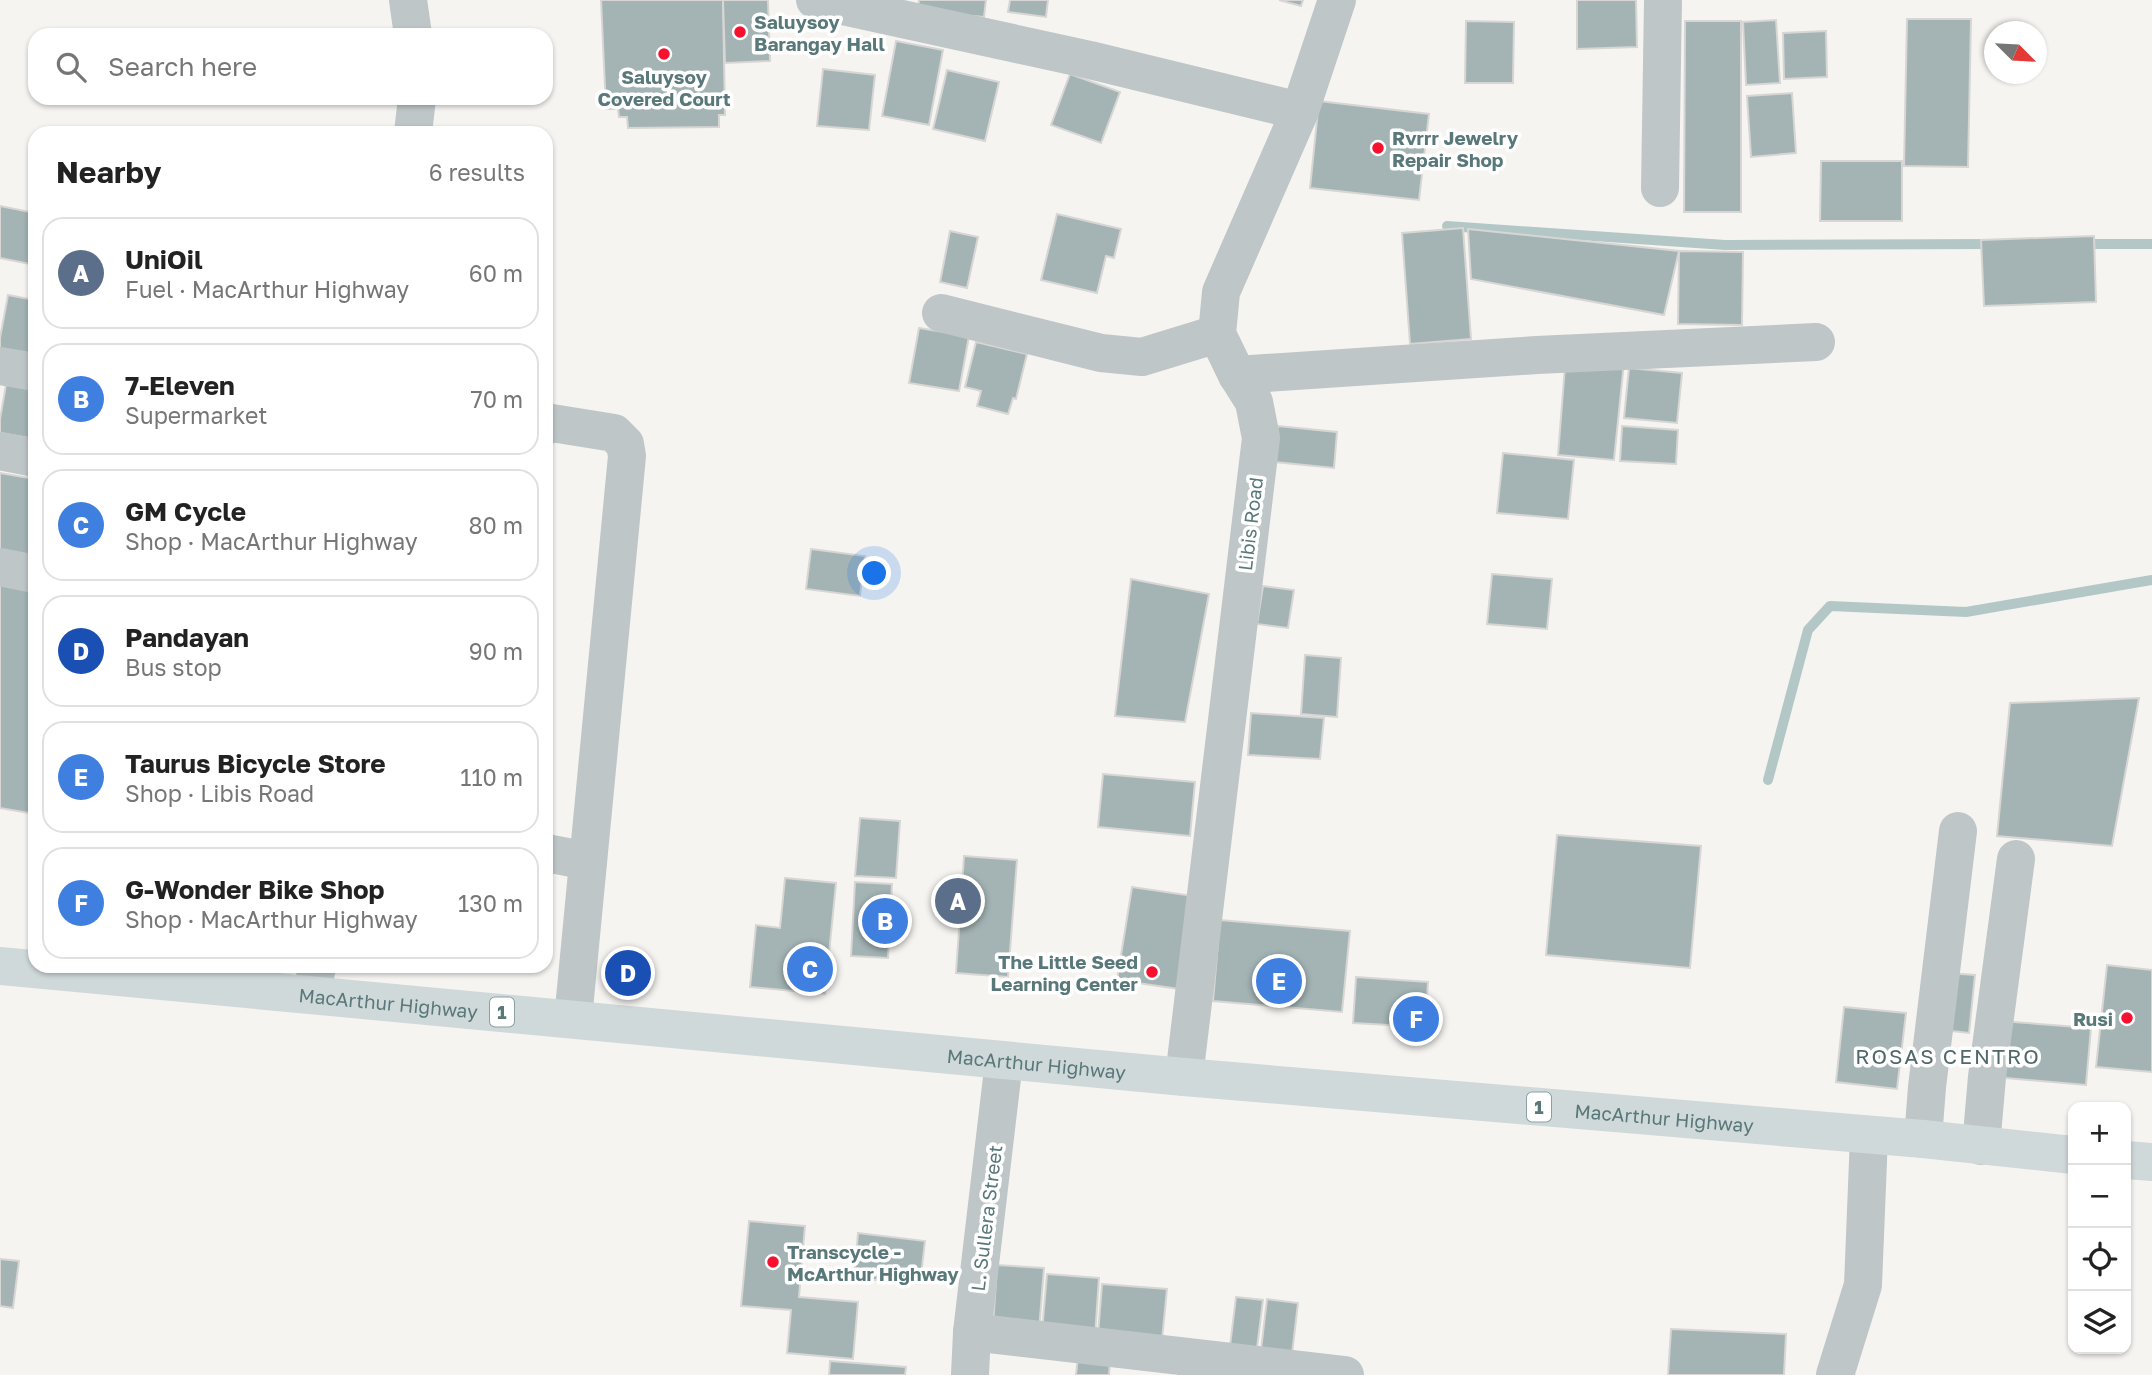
<!DOCTYPE html>
<meta charset="utf-8">
<style>
body{margin:0;font-family:"Golos Text",sans-serif;background:#f6f6f6;color:#222}
.controls{position:absolute;right:21px;bottom:21px;display:grid;overflow:hidden;border-radius:14px;box-shadow:0 2px 5px #0004}
.controls button{width:63px;height:63px;display:grid;place-items:center;padding:0;border:0;border-bottom:2px solid #e0e0e0;background:#fff;color:#222;font:35px sans-serif}
.compass{position:absolute;left:1984px;top:21px;width:63px;height:63px;border-radius:50%;background:#fff;box-shadow:0 2px 5px #0004;rotate:114deg}
.you{position:absolute;left:875px;top:574px;width:24px;height:24px;margin:-18px;border:5px solid #fff;border-radius:50%;background:#1a73e8;box-shadow:0 0 0 10px #1a73e833}
.badge{display:grid;place-items:center;width:46px;height:46px;border-radius:50%;background:#0b8043;color:#fff;font-size:23px;font-weight:700}
.pin{position:absolute;translate:-50% -50%;border:4px solid #fff;box-shadow:0 2px 7px #0006}
.list{margin:0;padding:0;list-style:none}
h2{display:flex;justify-content:space-between;align-items:center;height:91px;margin:0;padding:0 28px;font-size:30px}
h2 small{font-size:23px;font-weight:400;color:#767676}
.list li{display:grid;grid-template-columns:46px 1fr auto;gap:21px;align-items:center;box-sizing:border-box;height:112px;margin:0 14px 14px;padding:0 14px;border:2px solid #e0e0e0;border-radius:21px}
.list b{display:block;font-size:26px;white-space:nowrap}
.list p{margin:0;font-size:23px;white-space:nowrap;color:#767676}
.list em{font-size:23px;font-style:normal;color:#767676}
.icon{flex:none;width:38px;height:38px;fill:none;stroke:currentColor;stroke-width:2;stroke-linecap:round;stroke-linejoin:round}
.map{position:relative;flex:none;width:2152px;height:1375px;overflow:hidden}
.search{position:absolute;background:#fff;box-shadow:0 2px 5px #0004;left:28px;top:28px;width:525px;height:77px;display:flex;align-items:center;gap:18px;box-sizing:border-box;padding:0 24px;border-radius:21px;color:#767676;font-size:26px}
.panel{position:absolute;background:#fff;box-shadow:0 2px 5px #0004;left:28px;top:126px;width:525px;height:847px;border-radius:21px}
.map>svg:first-child{display:block}
.lines{fill:none;stroke-linecap:round;stroke-linejoin:round}
.stream{stroke:#b3c8c6;stroke-width:10}
.building{fill:#a4b4b5;stroke:#d7d6d4;stroke-width:2}
.minor{stroke:#bec6c7;stroke-width:38}
.highway{stroke:#d0d9da;stroke-width:38}
.poi-dot{fill:#f6122f;stroke:#fff;stroke-width:2.5}
.labels{text-anchor:middle;dominant-baseline:central;stroke-width:7;stroke-linejoin:round;paint-order:stroke}
.shield{fill:#fff;stroke:#8ba0a2;stroke-width:2}
.shield-label{font-size:18px;font-weight:bold;fill:#59787a}
.poi-label{font-size:19px;font-weight:bold;fill:#59787a;stroke:#fff;text-anchor:start}
.street-label{font-size:19px;fill:#59787a;stroke:#fff}
.neighbourhood-label{font-size:21px;letter-spacing:2px;fill:#50686a;stroke:#fff}
</style>
<div class="map">
<svg width="2152" height="1375" viewBox="0 0 2152 1375">
<rect width="100%" height="100%" fill="#f6f4f1"/>
<g class="lines">
<g class="stream">
<polyline points="1447,226 1725,245 1993,244"/>
<polyline points="2082,244 2152,244"/>
<polyline points="1768,780 1808,630 1830,606 1966,612 2152,580"/>
</g>
</g>
<g class="building">
<polygon points="601,0 723,0 725,115 719,115 719,127 628,128 627,117 619,117 618,109 606,109"/>
<polygon points="723,0 768,0 770,61 725,63"/>
<polygon points="919,0 986,0 984,17 918,11"/>
<polygon points="1010,0 1048,0 1046,17 1008,12"/>
<polygon points="1279,0 1303,0 1301,6"/>
<polygon points="1577,0 1636,0 1637,47 1577,49"/>
<polygon points="1907,19 1971,19 1968,167 1904,166"/>
<polygon points="1776,20 1780,83 1746,85 1743,22"/>
<polygon points="1466,21 1514,22 1513,83 1465,83"/>
<polygon points="1685,21 1741,21 1741,212 1684,212"/>
<polygon points="1826,31 1827,77 1784,79 1783,33"/>
<polygon points="896,41 943,50 929,125 882,116"/>
<polygon points="823,69 875,75 869,130 817,126"/>
<polygon points="947,70 999,82 985,141 933,129"/>
<polygon points="1070,74 1120,92 1101,143 1051,125"/>
<polygon points="1792,93 1796,153 1751,157 1747,96"/>
<polygon points="1319,101 1429,114 1419,200 1310,188"/>
<polygon points="1821,161 1902,161 1902,221 1820,221"/>
<polygon points="0,206 35,213 35,265 0,258"/>
<polygon points="1057,214 1121,229 1114,258 1106,256 1097,293 1041,280"/>
<polygon points="1463,228 1471,339 1410,344 1402,233"/>
<polygon points="1468,229 1679,251 1664,315 1471,279"/>
<polygon points="950,231 978,237 967,288 940,282"/>
<polygon points="2094,236 2096,302 1984,306 1981,240"/>
<polygon points="1679,251 1743,252 1742,325 1678,324"/>
<polygon points="8,295 35,300 35,362 0,355 0,338"/>
<polygon points="919,328 969,336 959,391 909,383"/>
<polygon points="976,342 1027,354 1016,399 1013,398 1008,414 977,406 981,391 965,387"/>
<polygon points="1624,362 1614,460 1558,455 1565,366"/>
<polygon points="1629,368 1682,373 1677,423 1624,418"/>
<polygon points="7,379 35,384 35,439 0,433 0,419"/>
<polygon points="1278,426 1337,432 1334,468 1275,462"/>
<polygon points="1622,426 1678,430 1676,464 1620,461"/>
<polygon points="1503,453 1574,460 1568,519 1497,513"/>
<polygon points="0,473 35,479 35,558 0,552"/>
<polygon points="811,549 865,556 860,596 806,589"/>
<polygon points="1492,574 1552,579 1547,629 1487,624"/>
<polygon points="1131,579 1209,594 1185,722 1115,716"/>
<polygon points="0,583 35,588 35,814 0,808"/>
<polygon points="1263,586 1294,590 1288,628 1257,624"/>
<polygon points="1305,655 1341,658 1337,717 1301,714"/>
<polygon points="2139,698 2112,846 1997,836 2010,703"/>
<polygon points="1251,713 1324,718 1320,759 1248,755"/>
<polygon points="1103,774 1195,782 1190,836 1098,827"/>
<polygon points="860,818 900,821 896,878 855,876"/>
<polygon points="1557,835 1701,846 1690,968 1546,955"/>
<polygon points="964,856 1017,860 1008,977 956,973"/>
<polygon points="785,878 836,883 825,994 750,987 756,925 780,928"/>
<polygon points="855,882 892,884 888,958 851,956"/>
<polygon points="1132,887 1193,896 1179,989 1117,980"/>
<polygon points="1220,920 1350,931 1342,1012 1213,1001"/>
<polygon points="2107,965 2152,970 2152,1072 2096,1067"/>
<polygon points="1948,973 1975,975 1969,1033 1943,1030"/>
<polygon points="1356,977 1428,982 1425,1027 1353,1023"/>
<polygon points="1844,1007 1906,1013 1897,1089 1836,1082"/>
<polygon points="2000,1021 2091,1028 2086,1085 1995,1077"/>
<polygon points="749,1221 805,1226 799,1297 858,1302 853,1359 787,1353 791,1310 741,1306"/>
<polygon points="858,1233 925,1241 920,1284 854,1278"/>
<polygon points="0,1259 19,1261 13,1308 0,1306"/>
<polygon points="997,1265 1044,1268 1039,1330 993,1327"/>
<polygon points="1047,1274 1099,1278 1095,1336 1042,1332"/>
<polygon points="1102,1284 1167,1289 1162,1340 1098,1335"/>
<polygon points="1236,1297 1263,1300 1257,1348 1230,1346"/>
<polygon points="1267,1299 1298,1303 1292,1354 1261,1350"/>
<polygon points="1671,1329 1786,1334 1784,1375 1668,1375"/>
<polygon points="1079,1346 1111,1349 1109,1375 1076,1375"/>
<polygon points="830,1361 906,1367 905,1375 829,1375"/>
</g>
<g class="lines">
<g class="minor">
<polyline points="408,0 413,35"/>
<polyline points="815,0 1090,60 1300,111"/>
<polyline points="413,133 417,98"/>
<polyline points="1660,188 1663,0"/>
<polyline points="941,313 1101,353 1142,357 1217,334"/>
<polyline points="0,366 35,372"/>
<polyline points="1237,375 1537,355 1816,342"/>
<polyline points="546,426 552,423 614,433 625,444 627,456 573,1019"/>
<polyline points="0,451 35,458"/>
<polyline points="0,567 35,574"/>
<polyline points="546,853 588,861"/>
<polyline points="312,995 317,966"/>
<polyline points="1184,1077 1261,438 1254,402 1237,375 1217,334 1221,292 1300,111 1337,0"/>
<polyline points="1923,1139 1927,1087 1958,831"/>
<polyline points="1981,1146 1987,1077 2016,859"/>
<polyline points="972,1332 1345,1375"/>
<polyline points="970,1375 972,1332 1004,1061"/>
<polyline points="1835,1375 1863,1285 1869,1136"/>
</g>
<g class="highway">
<path id="s1" d="M0,966L1184,1077L1923,1139L2073,1155"/>
<polyline points="2126,1160 2152,1162"/>
</g>
</g>
<g class="poi-dot">
<circle cx="740" cy="32" r="7"/>
<circle cx="664" cy="54" r="7"/>
<circle cx="1378" cy="148" r="7"/>
<circle cx="1152" cy="972" r="7"/>
<circle cx="2127" cy="1018" r="7"/>
<circle cx="773" cy="1262" r="7"/>
</g>
<g class="labels">
<g class="shield">
<rect x="490" y="997.5" width="24" height="29" rx="5"/>
<rect x="1527" y="1092.5" width="24" height="29" rx="5"/>
</g>
<g class="shield-label">
<text x="502" y="1012">1</text>
<text x="1539" y="1107">1</text>
</g>
<g class="poi-label">
<text x="754" y="21">Saluysoy<tspan x="754" dy="22">Barangay Hall</tspan></text>
<text x="664" y="76" text-anchor="middle">Saluysoy<tspan x="664" dy="22">Covered Court</tspan></text>
<text x="1392" y="137">Rvrrr Jewelry<tspan x="1392" dy="22">Repair Shop</tspan></text>
<text x="1138" y="961" text-anchor="end">The Little Seed<tspan x="1138" dy="22">Learning Center</tspan></text>
<text x="2113" y="1018" text-anchor="end">Rusi</text>
<text x="787" y="1251">Transcycle -<tspan x="787" dy="22">McArthur Highway</tspan></text>
</g>
<g class="street-label">
<text transform="translate(1250 524) rotate(-83)">Libis Road</text>
<text stroke="none"><textPath href="#s1" startOffset="390">MacArthur Highway</textPath></text>
<text stroke="none"><textPath href="#s1" startOffset="1041">MacArthur Highway</textPath></text>
<text stroke="none"><textPath href="#s1" startOffset="1671">MacArthur Highway</textPath></text>
<text transform="translate(986 1218) rotate(-83)">L. Sullera Street</text>
</g>
<g class="neighbourhood-label">
<text x="1948" y="1056">ROSAS CENTRO</text>
</g>
</g>
</svg>
<div class="controls">
<button>+</button>
<button>−</button>
<button><svg class="icon" aria-label="locate" viewBox="0 0 24 24"><circle cx="12" cy="12" r="6"/><path d="M12 2v4M12 18v4M2 12h4M18 12h4"/></svg></button>
<button><svg class="icon" aria-label="layers" viewBox="0 0 24 24"><path d="M12 4l9 5-9 5-9-5zM3 14l9 5 9-5"/></svg></button>
</div>
<svg class="compass" viewBox="-18 -18 36 36"><path d="M0-13l5 13h-10z" fill="#e53935"/><path d="M0 13l5-13h-10z" fill="#767676"/></svg>
<div class="you"></div>
<div class="pin badge" style="left:958px;top:901px;background:#5c6f8a">A</div>
<div class="pin badge" style="left:885px;top:921px;background:#3f7fe0">B</div>
<div class="pin badge" style="left:810px;top:969px;background:#3f7fe0">C</div>
<div class="pin badge" style="left:628px;top:973px;background:#1a4fb4">D</div>
<div class="pin badge" style="left:1279px;top:981px;background:#3f7fe0">E</div>
<div class="pin badge" style="left:1416px;top:1019px;background:#3f7fe0">F</div>
<div class="search"><svg class="icon" aria-label="search" viewBox="0 0 24 24"><circle cx="10" cy="10" r="6"/><path d="M15 15l6 6"/></svg>Search here</div>
<section class="panel">
<h2>Nearby<small>6 results</small></h2>
<ul class="list">
<li><span class="badge" style="background:#5c6f8a">A</span><div><b>UniOil</b><p>Fuel · MacArthur Highway</p></div><em>60 m</em></li>
<li><span class="badge" style="background:#3f7fe0">B</span><div><b>7-Eleven</b><p>Supermarket</p></div><em>70 m</em></li>
<li><span class="badge" style="background:#3f7fe0">C</span><div><b>GM Cycle</b><p>Shop · MacArthur Highway</p></div><em>80 m</em></li>
<li><span class="badge" style="background:#1a4fb4">D</span><div><b>Pandayan</b><p>Bus stop</p></div><em>90 m</em></li>
<li><span class="badge" style="background:#3f7fe0">E</span><div><b>Taurus Bicycle Store</b><p>Shop · Libis Road</p></div><em>110 m</em></li>
<li><span class="badge" style="background:#3f7fe0">F</span><div><b>G-Wonder Bike Shop</b><p>Shop · MacArthur Highway</p></div><em>130 m</em></li>
</ul>
</section>
</div>
